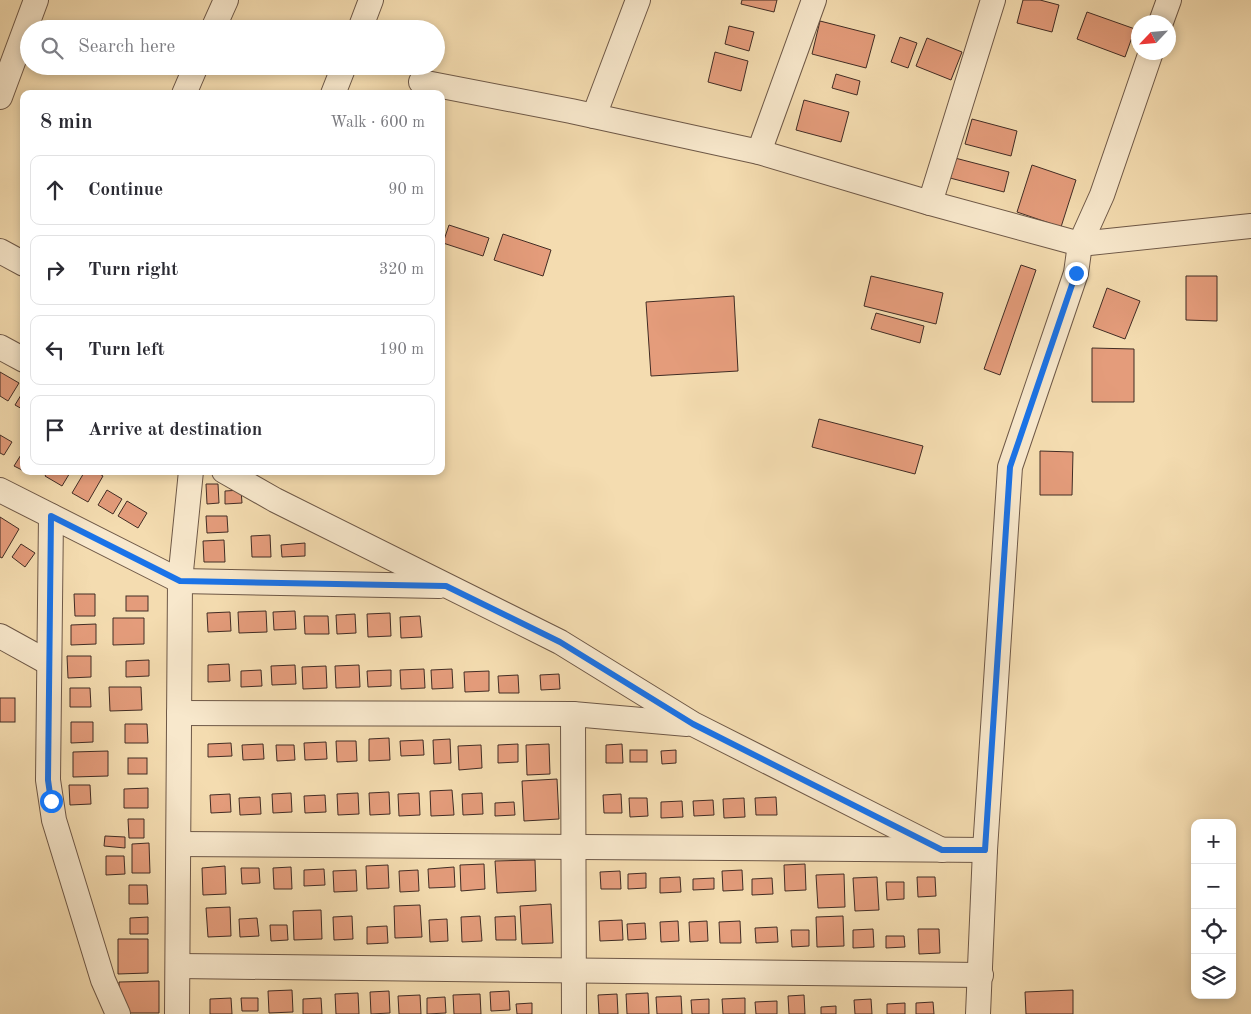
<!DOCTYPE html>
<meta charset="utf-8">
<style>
body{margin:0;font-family:"Old Standard TT",serif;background:#f7f7f7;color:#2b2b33}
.controls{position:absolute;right:15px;bottom:15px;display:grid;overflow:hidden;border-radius:10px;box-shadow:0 2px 8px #0003}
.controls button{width:45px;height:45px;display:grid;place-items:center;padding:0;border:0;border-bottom:1px solid #e1e1e2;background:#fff;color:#2b2b33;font:25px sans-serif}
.compass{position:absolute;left:1131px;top:15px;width:45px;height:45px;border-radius:50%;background:#fff;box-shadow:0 2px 8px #0003;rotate:244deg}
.stop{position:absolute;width:15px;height:15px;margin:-11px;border:4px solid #1a73e8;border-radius:50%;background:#fff}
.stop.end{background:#1a73e8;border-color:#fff;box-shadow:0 1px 5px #0008}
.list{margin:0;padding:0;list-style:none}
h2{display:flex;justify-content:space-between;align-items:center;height:65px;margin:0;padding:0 20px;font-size:21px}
h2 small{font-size:16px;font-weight:400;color:#7c7c81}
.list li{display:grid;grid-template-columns:32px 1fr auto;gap:15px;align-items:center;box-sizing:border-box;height:70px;margin:0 10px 10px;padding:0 10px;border:1px solid #e1e1e2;border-radius:10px}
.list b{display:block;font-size:19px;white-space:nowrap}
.list em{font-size:16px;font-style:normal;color:#7c7c81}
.icon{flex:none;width:28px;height:28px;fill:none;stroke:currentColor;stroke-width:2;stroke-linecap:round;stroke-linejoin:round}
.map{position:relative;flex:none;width:1251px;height:1014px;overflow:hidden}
.search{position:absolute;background:#fff;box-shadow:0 2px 8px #0003;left:20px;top:20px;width:425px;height:55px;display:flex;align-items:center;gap:12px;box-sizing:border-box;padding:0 18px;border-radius:28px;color:#7c7c81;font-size:19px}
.panel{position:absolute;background:#fff;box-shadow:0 2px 8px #0003;left:20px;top:90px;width:425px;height:385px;border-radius:10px}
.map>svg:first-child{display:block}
.building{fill:#e49c7b;stroke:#412c24}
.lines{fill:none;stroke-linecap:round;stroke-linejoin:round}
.minor-casing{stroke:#6e5847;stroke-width:26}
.minor{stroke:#f8e8cc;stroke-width:24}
.route{stroke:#1a73e8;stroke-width:6}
</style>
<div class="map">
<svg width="1251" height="1014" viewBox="0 0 1251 1014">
<rect width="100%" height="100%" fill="#f4dcb0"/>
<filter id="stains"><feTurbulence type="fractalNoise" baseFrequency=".004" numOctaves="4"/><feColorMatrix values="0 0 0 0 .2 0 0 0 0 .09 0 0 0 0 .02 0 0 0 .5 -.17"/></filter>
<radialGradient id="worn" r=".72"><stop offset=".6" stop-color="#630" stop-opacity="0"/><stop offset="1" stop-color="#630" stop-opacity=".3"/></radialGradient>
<g class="building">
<polygon points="742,0 777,0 774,12 741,4"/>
<polygon points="1023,0 1040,0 1059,5 1052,32 1017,23"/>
<polygon points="1087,12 1135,29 1125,57 1077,39"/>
<polygon points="820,21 875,35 866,68 812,54"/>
<polygon points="729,26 754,32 749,51 725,44"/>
<polygon points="900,37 917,43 908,68 891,62"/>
<polygon points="927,38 962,52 951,80 916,66"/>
<polygon points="715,52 748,61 741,91 708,82"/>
<polygon points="836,74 860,81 857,95 832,88"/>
<polygon points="804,100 849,112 841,142 796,130"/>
<polygon points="972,119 1017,131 1011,156 965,144"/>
<polygon points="955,158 1009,172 1004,192 950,178"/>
<polygon points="1032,165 1076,180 1061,227 1017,212"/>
<polygon points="449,225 489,238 483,256 443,243"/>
<polygon points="503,234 551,250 543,276 494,260"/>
<polygon points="1021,265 1036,270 1000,375 984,369"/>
<polygon points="871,276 943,293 936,324 864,306"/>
<polygon points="1186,276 1217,276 1217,321 1186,320"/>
<polygon points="1107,288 1140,301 1125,339 1093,327"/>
<polygon points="734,296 738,371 651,376 646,302"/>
<polygon points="876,313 924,326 920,343 871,329"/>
<polygon points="1092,348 1134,349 1134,402 1092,402"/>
<polygon points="0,372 19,383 8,401 0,396"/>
<polygon points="24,390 24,410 15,405"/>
<polygon points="819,419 923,446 915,474 812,447"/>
<polygon points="0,435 12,442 4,455 0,453"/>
<polygon points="24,450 24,471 14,466"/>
<polygon points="1040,451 1073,452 1072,495 1040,495"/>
<polygon points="48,471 71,471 62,486 45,476"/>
<polygon points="85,471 95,471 103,476 88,502 72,493"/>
<polygon points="206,484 218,484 219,503 207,504"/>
<polygon points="107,490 122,499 113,514 98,505"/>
<polygon points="241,490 242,503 225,504 225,491"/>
<polygon points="127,501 147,513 138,528 118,516"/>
<polygon points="206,516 227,516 228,532 207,533"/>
<polygon points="0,517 19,529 2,558 0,557"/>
<polygon points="270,535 271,557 252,557 251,536"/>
<polygon points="224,540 225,562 204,562 203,541"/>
<polygon points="305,543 305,556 282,557 281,545"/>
<polygon points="21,544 35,553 25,567 12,557"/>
<polygon points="74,594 95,594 95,616 75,616"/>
<rect x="126" y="596" width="22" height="15"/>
<polygon points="266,611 267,632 239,633 238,612"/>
<polygon points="295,611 296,629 274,630 273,612"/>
<polygon points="230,612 231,631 208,632 207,613"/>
<polygon points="390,613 391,636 368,637 367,614"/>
<polygon points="355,614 356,633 337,634 336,615"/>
<polygon points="304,616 328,616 329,634 305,634"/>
<polygon points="420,616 422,637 401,638 400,617"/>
<polygon points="113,618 144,618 144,644 113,645"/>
<polygon points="96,624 96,644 71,645 71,625"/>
<polygon points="67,656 91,656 91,677 68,678"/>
<polygon points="149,660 149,676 126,677 126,661"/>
<polygon points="229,664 230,681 208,682 208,665"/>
<polygon points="295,665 296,684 272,685 271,666"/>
<polygon points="359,665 360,687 336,688 335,666"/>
<polygon points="326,666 327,688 303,689 302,667"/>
<polygon points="424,669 425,688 401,689 400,670"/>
<polygon points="452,669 453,688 432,689 431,670"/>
<polygon points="261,670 262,686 241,687 241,671"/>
<polygon points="391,670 391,686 368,687 367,671"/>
<polygon points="489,671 489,691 465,692 464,672"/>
<polygon points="559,674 560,689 541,690 540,675"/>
<polygon points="518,675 519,693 499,693 498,676"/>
<polygon points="109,687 141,687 142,710 110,711"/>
<polygon points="70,688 90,688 91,707 70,707"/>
<rect x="0" y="698" width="15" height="24"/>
<polygon points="71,722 93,722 93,742 71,743"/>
<polygon points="125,724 147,724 148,743 125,743"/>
<polygon points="389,738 390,760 369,761 369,739"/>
<polygon points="450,739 451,763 434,764 433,740"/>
<polygon points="423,740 424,755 401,756 400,741"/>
<polygon points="336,741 356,741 357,761 337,762"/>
<polygon points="326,742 327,759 305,760 304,743"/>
<polygon points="231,743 232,756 208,757 208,744"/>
<polygon points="263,744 264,759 243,760 242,745"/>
<polygon points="518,744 518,762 498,763 498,745"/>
<polygon points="549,744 550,774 527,775 526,745"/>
<polygon points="622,744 623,763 606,763 606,745"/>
<polygon points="276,745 294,745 295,760 277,761"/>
<polygon points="481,745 482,768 459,770 458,746"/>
<rect x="630" y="750" width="17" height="12"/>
<polygon points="676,750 676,763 662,764 661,751"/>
<polygon points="108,751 108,776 73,777 73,752"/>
<rect x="128" y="758" width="19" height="16"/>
<polygon points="557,779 559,819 524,821 522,781"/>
<polygon points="69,785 90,785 91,804 70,805"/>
<polygon points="148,788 148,808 124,808 124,789"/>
<polygon points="452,790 454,815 431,816 430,791"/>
<polygon points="389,792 390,814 370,815 369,793"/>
<polygon points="291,793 292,812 273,813 272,794"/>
<polygon points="358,793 359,814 338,815 337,794"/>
<polygon points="419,793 420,815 399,816 398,794"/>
<polygon points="482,793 483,814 463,815 462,794"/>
<polygon points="230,794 231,812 211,813 210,795"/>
<polygon points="621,794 622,813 604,813 603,795"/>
<polygon points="325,795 326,812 305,813 304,796"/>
<polygon points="260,797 261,814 240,815 239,798"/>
<polygon points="776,797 777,815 756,815 755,798"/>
<polygon points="629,798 647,798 648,816 630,817"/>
<polygon points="744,798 745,817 724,818 723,799"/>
<polygon points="713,800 714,815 694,816 693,801"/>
<polygon points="682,801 683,817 661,818 661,802"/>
<polygon points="514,802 515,815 495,816 495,803"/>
<polygon points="128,819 144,819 144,838 129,838"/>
<polygon points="105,836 125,837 125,848 104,846"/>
<polygon points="149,843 150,873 132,873 132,844"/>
<polygon points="106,856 124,856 125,874 106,875"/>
<polygon points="535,860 536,891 497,893 495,861"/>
<polygon points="484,864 485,889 461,891 460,865"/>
<polygon points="805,864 806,890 785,891 784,865"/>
<polygon points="388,865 389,888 367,889 366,866"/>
<polygon points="225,866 226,894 203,895 202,868"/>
<polygon points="291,867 292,889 274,889 273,868"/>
<polygon points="454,867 455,887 429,888 428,869"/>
<polygon points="241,868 259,868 260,883 242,884"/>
<polygon points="324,869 325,885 304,886 304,870"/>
<polygon points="356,870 357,891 334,892 333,871"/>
<polygon points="418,870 419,891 400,892 399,871"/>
<polygon points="742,870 743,890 723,891 722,871"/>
<polygon points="620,871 621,889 601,889 600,872"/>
<polygon points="646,873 646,888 628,889 628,874"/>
<polygon points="844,874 845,907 818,908 816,875"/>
<polygon points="680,877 681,892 660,893 660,878"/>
<polygon points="877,877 879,910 855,911 853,878"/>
<polygon points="917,877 935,877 936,896 918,897"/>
<polygon points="714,878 714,889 693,890 693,879"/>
<polygon points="772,878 773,894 752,895 752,879"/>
<polygon points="886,882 904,882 904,899 887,900"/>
<polygon points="129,885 147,885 148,904 129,904"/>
<polygon points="551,904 553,943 522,944 520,906"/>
<polygon points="420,905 422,937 395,938 394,906"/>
<polygon points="230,907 231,936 208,937 206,908"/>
<polygon points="321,910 322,939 294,940 293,911"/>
<polygon points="352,916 353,939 334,940 333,917"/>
<polygon points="480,916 482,941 462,942 461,917"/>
<polygon points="515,916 516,940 496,940 495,917"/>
<polygon points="843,916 844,946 817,947 816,917"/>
<polygon points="148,917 148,934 130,934 130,918"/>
<polygon points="257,918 259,936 240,937 239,919"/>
<polygon points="447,919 448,941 430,942 429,920"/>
<polygon points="622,920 623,940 600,941 599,921"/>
<polygon points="678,921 679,941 661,942 660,922"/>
<polygon points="707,921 708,941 690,942 689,922"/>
<polygon points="740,921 741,943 720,943 719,922"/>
<polygon points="645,923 646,939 628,940 627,924"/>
<polygon points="270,925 287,925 288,940 271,941"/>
<polygon points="387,926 388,943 367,944 367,927"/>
<polygon points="777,927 778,942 756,943 755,928"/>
<polygon points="873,929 874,947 853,948 853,930"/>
<polygon points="918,929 939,929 940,953 919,954"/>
<polygon points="791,930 809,930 809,946 792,947"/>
<polygon points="886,936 904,936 905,947 886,948"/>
<polygon points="118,939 148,939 148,973 118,974"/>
<polygon points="159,981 159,1013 119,1013 119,982"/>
<polygon points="292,990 293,1012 269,1013 268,991"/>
<polygon points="1073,990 1073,1014 1026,1014 1025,992"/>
<polygon points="389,991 390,1013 371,1014 370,992"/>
<polygon points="509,991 510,1010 491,1011 490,992"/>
<polygon points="358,993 359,1014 336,1014 335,994"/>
<polygon points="648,993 649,1014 627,1014 626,994"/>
<polygon points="480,994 481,1014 454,1014 453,995"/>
<polygon points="617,994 618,1014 599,1014 598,995"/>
<polygon points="420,995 421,1014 399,1014 398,996"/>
<polygon points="804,995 805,1014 789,1014 788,996"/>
<polygon points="681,996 682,1014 657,1014 656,997"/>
<polygon points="445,997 446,1013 427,1014 427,998"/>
<polygon points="231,998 232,1014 210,1014 210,999"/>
<polygon points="241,998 258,998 258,1011 242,1011"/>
<polygon points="321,998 322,1014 303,1014 303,999"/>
<polygon points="745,998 745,1014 723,1014 722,999"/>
<polygon points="709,999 709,1014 692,1014 691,1000"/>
<polygon points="871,999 872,1014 855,1014 854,1000"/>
<polygon points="777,1001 777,1014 756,1014 755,1002"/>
<polygon points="933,1002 934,1014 916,1014 916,1003"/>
<polygon points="532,1003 532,1014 517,1014 516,1004"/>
<polygon points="905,1003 905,1014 887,1014 887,1004"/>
<polygon points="836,1006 836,1014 821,1014 821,1007"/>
</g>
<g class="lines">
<defs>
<g id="minor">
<polyline points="1161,22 1169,0"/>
<polyline points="213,29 226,0"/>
<polyline points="360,29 371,0"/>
<polyline points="421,82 571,111 759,152 930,203 993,0"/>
<polyline points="184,94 196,66"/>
<polyline points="333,94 344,66"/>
<polyline points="0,97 36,0"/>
<polyline points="594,116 638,0"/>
<polyline points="759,152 814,0"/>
<polyline points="930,203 1080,244 1251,226"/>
<polyline points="0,251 24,264"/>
<polyline points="0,347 24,360"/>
<polyline points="224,471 275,500 560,642 693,724 942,850"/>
<polyline points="0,490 180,581 439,586"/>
<polyline points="51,516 48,780 54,820 103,980 118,1014"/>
<polyline points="0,636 49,663"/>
<polyline points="179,713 573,714 687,724"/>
<polyline points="573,714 574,1014"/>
<polyline points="179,844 985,850"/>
<polyline points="178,966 981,975"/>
<polyline points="177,1014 180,581 191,471"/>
<polyline points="978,1014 985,850 1010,467 1076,273 1080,244 1102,195 1151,52"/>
</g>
</defs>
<use href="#minor" class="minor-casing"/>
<use href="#minor" class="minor"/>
</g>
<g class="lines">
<polyline class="route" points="51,801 48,780 51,516 180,581 446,586 560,642 693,724 942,850 985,850 1010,467 1076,273"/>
</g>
<rect width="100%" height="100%" filter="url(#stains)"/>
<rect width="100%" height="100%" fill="url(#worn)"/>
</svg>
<div class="controls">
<button>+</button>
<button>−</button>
<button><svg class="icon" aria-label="locate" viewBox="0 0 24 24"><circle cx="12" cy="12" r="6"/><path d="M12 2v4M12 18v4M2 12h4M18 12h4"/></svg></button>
<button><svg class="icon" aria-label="layers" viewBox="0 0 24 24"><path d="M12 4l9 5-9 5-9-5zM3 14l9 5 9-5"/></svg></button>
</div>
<svg class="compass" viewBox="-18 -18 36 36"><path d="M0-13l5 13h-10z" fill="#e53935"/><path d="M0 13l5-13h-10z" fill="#7c7c81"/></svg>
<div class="stop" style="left:51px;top:801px"></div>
<div class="stop end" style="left:1076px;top:273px"></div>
<div class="search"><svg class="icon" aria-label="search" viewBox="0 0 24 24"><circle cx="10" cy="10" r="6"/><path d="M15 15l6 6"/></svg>Search here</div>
<section class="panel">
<h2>8 min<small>Walk · 600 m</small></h2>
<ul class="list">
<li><svg class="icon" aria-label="ahead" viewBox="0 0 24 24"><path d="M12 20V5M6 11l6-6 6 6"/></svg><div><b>Continue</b></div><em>90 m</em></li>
<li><svg class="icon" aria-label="right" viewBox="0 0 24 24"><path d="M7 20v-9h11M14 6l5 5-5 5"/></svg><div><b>Turn right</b></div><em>320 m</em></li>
<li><svg class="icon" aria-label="left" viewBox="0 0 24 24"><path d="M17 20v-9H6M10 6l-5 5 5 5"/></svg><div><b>Turn left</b></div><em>190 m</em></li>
<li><svg class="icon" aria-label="arrive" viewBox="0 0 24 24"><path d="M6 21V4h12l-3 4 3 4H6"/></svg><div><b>Arrive at destination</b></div></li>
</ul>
</section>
</div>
